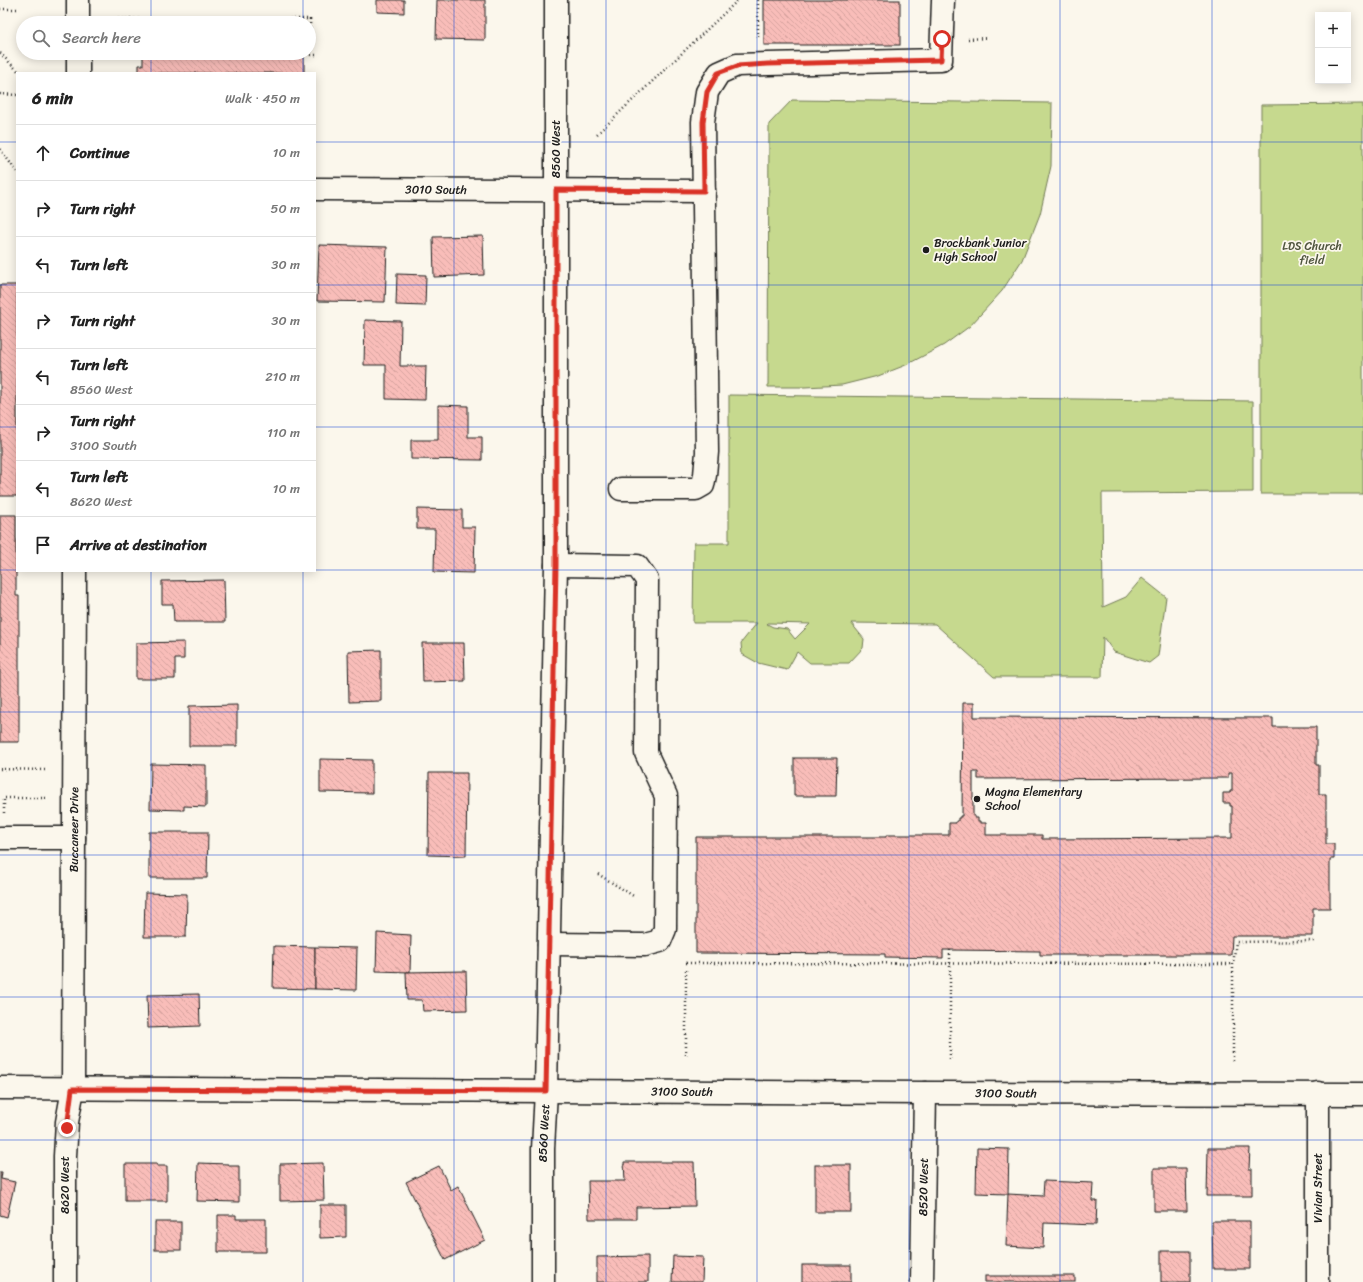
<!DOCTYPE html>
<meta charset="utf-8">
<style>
body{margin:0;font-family:Sriracha,sans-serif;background:#f6f6f6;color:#222}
.controls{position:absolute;right:12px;top:12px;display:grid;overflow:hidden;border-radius:0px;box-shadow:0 2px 10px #0003}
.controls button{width:36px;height:36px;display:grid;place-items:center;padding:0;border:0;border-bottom:1px solid #e0e0e0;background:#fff;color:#222;font:20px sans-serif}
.stop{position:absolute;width:12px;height:12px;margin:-9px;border:3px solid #d93025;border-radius:50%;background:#fff}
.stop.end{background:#d93025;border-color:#fff;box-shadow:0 1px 4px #0008}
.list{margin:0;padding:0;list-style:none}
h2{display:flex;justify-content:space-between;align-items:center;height:52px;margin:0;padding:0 16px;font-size:17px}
h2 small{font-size:13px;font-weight:400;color:#767676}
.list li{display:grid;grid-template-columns:26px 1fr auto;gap:12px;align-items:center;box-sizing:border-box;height:56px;padding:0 16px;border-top:1px solid #e0e0e0}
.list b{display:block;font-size:15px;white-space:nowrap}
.list p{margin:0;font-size:13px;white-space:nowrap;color:#767676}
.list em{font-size:13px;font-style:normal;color:#767676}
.icon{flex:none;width:22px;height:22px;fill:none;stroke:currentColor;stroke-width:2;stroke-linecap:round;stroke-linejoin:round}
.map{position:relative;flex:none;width:1363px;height:1282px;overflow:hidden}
.search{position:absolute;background:#fff;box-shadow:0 2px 10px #0003;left:16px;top:16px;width:300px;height:44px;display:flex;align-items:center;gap:10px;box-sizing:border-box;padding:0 14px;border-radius:22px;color:#767676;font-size:15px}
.panel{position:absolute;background:#fff;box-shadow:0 2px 10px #0003;left:16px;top:72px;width:300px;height:500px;border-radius:0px}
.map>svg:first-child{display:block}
.green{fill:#c6d98e;stroke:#717a55;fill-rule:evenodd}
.building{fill:url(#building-back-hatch);stroke:#1c1c1c;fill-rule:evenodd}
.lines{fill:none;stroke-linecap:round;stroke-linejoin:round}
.minor-casing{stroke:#1c1c1c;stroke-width:25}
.path{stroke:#1c1c1c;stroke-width:2.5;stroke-dasharray:1 3;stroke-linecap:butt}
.minor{stroke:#fbf7ec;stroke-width:22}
.route{stroke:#d93025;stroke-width:5}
.grid{fill:none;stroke:#1d4ed8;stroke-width:1;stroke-opacity:0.55}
.poi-dot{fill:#1c1c1c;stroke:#fbf7ec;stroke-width:1.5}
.labels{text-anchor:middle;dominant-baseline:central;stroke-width:3.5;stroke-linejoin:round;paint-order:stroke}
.street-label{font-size:12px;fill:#1c1c1c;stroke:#fbf7ec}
.poi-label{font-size:12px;fill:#1c1c1c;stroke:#fbf7ec;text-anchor:start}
.park-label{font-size:12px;fill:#4f553e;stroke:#fbf7ec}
</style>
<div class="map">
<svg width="1363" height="1282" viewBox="0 0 1363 1282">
<defs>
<pattern id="building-back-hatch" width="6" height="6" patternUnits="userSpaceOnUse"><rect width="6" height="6" fill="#f9bdb9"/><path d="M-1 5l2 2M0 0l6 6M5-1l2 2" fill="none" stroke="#d5a29e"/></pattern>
</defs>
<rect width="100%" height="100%" fill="#fbf7ec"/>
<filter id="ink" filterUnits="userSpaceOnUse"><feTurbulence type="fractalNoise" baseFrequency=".025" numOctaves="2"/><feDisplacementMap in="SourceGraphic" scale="8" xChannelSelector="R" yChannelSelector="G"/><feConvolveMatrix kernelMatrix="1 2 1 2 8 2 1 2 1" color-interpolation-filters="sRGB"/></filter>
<g filter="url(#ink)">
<g class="green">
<polygon points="792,100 1052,103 1051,166 1040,214 1022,260 1002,291 970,326 944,345 906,365 878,376 842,385 805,387 768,387 769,124"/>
<polygon points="1363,104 1363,494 1261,494 1261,105"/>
<path d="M729,395L1253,401V492L1102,493L1103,607L1126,597L1142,578L1166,597L1158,656L1149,663L1114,652L1103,637L1102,677H994L935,624L851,623L864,639L863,648L849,663H810L797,652L787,670L758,663L742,654L741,643L757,623H693L694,543H729ZM767,624L768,623L810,624L795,639L787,629L773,627Z"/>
</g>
<g class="building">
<polygon points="377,0 404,0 404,13 377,12"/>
<polygon points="437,0 485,0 485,40 436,39"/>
<rect x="764" y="0" width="136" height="45"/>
<polygon points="143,53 304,53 304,73 139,73 139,65 143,65"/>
<polygon points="483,236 484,275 434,277 433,237"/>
<polygon points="319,245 387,247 385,302 317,301"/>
<polygon points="397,274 426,275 425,306 396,305"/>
<rect x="0" y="285" width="17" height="211"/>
<polygon points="365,320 401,321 400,366 426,366 425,400 386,399 386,365 364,365"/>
<polygon points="438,405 468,406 468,437 482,437 482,460 411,459 411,440 438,440"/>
<polygon points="417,509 462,510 462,527 475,527 474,573 434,572 435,529 417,529"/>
<polygon points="0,515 16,515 16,596 19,596 19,742 0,742"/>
<polygon points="224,580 225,622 174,622 173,604 162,604 162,581"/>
<polygon points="184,642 184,659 175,659 175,679 136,679 136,643"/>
<polygon points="422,643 464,643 465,681 423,682"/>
<polygon points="381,650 381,701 349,702 348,651"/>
<path d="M963,703H974V717L1273,718V727H1316V765H1319V794H1326V844H1334V859H1330V908H1313V936H1232L1231,955H1040V951L950,950H943V958L885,957V954L696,953V837H886V835H949V823H956V821H958V818H960V816H962ZM973,772H978V779L1228,778V773H1232V791H1230V793H1223V803H1230V806H1232V838L1042,839V835H986V823H980V821H978V818H975V816H973Z"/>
<polygon points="237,705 237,746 189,746 189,706"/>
<polygon points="794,758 837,758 836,796 794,796"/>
<polygon points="320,759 372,760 372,793 320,792"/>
<polygon points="151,764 206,765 206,807 184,806 184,810 150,809"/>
<polygon points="429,773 467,773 466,856 428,855"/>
<polygon points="149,832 208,832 207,878 149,878"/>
<polygon points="145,893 187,894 186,937 144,937"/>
<polygon points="377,933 411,935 410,972 376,971"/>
<polygon points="274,946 315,947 315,989 273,988"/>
<polygon points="315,947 357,948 356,990 315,989"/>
<polygon points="466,971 467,1010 423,1011 422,1000 407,1000 406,972"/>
<polygon points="199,994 200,1026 148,1028 147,995"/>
<polygon points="977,1148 1009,1149 1008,1194 976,1193"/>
<polygon points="1208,1148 1250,1148 1249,1169 1252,1169 1252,1196 1207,1196"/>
<polygon points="624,1162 694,1162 695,1206 636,1207 636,1219 589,1219 588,1181 625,1181"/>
<polygon points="198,1163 229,1164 229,1166 239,1166 239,1202 197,1201"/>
<polygon points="323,1163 324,1200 280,1201 280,1164"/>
<polygon points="125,1164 157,1164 157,1166 167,1166 167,1201 125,1201"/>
<rect x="815" y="1165" width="36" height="47"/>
<polygon points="439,1166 451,1190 458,1186 485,1240 445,1260 406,1182"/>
<polygon points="1154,1168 1186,1168 1187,1211 1154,1211"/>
<polygon points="0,1172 2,1172 1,1179 15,1182 7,1217 0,1215"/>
<polygon points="1044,1181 1093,1183 1092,1201 1097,1201 1096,1225 1044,1223 1043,1248 1006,1246 1008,1194 1043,1196"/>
<polygon points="320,1205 346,1205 346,1237 320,1238"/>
<polygon points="218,1215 236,1215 236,1219 266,1219 266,1252 218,1252"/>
<polygon points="1212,1221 1250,1221 1250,1269 1213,1269"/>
<rect x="155" y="1222" width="26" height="28"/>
<rect x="1161" y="1251" width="29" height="31"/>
<polygon points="648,1256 648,1282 597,1282 597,1257"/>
<polygon points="673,1256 703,1257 702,1282 672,1282"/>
<rect x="802" y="1265" width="49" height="17"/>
<rect x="985" y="1276" width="90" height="6"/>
</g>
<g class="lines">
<defs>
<g id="minor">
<polyline points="78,23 78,0"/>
<polyline points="78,73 78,53"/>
<path id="s1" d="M315,189L704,191"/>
<polyline points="621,489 696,489 703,485 705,475 707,452 703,122 707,92 719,73 737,65 768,64 941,60 943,0"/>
<polyline points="0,838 74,838"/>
<polyline points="549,944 645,945 660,941 665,929 666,796 646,753 647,580 637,566 556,565"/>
<path id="s2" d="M0,1088L925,1093L1363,1094"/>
<path id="s3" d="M65,1282V1156L67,1122L73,1089L75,571"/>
<path id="s4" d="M543,1282V1149L546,1091L556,565V0"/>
<path id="s5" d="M922,1282L925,1093"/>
<polyline points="1318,1282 1318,1093"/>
</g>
</defs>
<use href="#minor" class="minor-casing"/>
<g class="path">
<polyline points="758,0 758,38"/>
<polyline points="0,9 18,9"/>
<polyline points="110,19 310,19 311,55 317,55"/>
<polyline points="968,39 988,38"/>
<polyline points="0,53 20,73"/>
<polyline points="0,94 17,95"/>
<polyline points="597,134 738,0"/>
<polyline points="0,149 17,172"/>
<polyline points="0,769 46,770"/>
<polyline points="4,813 4,798 46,798"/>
<polyline points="598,874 635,897"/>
<polyline points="950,950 950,1060"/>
<polyline points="686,963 1233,964"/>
<polyline points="686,970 686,1058"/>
<polyline points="1233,1061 1233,964 1236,942 1315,941"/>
</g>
<use href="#minor" class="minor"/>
</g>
</g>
<g class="lines" filter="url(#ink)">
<polyline class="route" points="67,1128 72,1089 546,1091 556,565 556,190 704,191 703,122 707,92 718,73 737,66 768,64 941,60 942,39"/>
</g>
<path class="grid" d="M151,0V23M303,0V23M454,0V1282M606,0V1282M757,0V1282M909,0V1282M1060,0V1282M1212,0V1282M151,53V73M303,53V73M0,142H17M315,142H1363M0,285H17M315,285H1363M0,427H17M315,427H1363M0,570H17M315,570H1363M151,571V1282M303,571V1282M0,712H1363M0,855H1363M0,997H1363M0,1140H1363"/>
<g class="poi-dot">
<circle cx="926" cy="250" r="4"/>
<circle cx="977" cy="799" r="4"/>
</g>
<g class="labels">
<g class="street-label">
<text transform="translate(556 149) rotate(-90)">8560 West</text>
<text stroke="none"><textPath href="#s1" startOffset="121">3010 South</textPath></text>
<text stroke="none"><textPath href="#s3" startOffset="453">Buccaneer Drive</textPath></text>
<text stroke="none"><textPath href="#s2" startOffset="682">3100 South</textPath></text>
<text stroke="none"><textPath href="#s2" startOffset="1006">3100 South</textPath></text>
<text stroke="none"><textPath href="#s4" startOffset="149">8560 West</textPath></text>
<text transform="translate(65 1185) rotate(-90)">8620 West</text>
<text stroke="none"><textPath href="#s5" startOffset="95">8520 West</textPath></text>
<text transform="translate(1318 1188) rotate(-90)">Vivian Street</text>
</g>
<g class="poi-label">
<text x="934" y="243">Brockbank Junior<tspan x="934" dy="14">High School</tspan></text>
<text x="985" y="792">Magna Elementary<tspan x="985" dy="14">School</tspan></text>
</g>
<g class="park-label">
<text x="1312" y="246">LDS Church<tspan x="1312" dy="14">field</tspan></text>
</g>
</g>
</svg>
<div class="controls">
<button>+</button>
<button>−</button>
</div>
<div class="stop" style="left:942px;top:39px"></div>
<div class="stop end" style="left:67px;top:1128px"></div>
<div class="search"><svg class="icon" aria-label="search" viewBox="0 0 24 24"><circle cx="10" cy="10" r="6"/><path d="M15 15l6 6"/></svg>Search here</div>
<section class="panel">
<h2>6 min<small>Walk · 450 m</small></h2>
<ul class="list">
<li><svg class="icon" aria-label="ahead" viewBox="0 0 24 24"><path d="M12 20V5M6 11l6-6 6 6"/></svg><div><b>Continue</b></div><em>10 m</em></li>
<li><svg class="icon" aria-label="right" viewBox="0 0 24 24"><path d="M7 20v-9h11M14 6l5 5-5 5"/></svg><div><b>Turn right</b></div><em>50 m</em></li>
<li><svg class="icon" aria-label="left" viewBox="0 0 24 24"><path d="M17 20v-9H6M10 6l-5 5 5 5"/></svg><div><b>Turn left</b></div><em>30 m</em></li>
<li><svg class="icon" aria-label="right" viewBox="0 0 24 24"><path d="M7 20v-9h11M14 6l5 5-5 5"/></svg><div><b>Turn right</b></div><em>30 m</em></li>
<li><svg class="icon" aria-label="left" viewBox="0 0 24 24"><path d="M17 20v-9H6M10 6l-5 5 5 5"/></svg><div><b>Turn left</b><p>8560 West</p></div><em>210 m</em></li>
<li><svg class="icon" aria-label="right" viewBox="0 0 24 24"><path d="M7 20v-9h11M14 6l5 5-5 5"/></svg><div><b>Turn right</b><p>3100 South</p></div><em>110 m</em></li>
<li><svg class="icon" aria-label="left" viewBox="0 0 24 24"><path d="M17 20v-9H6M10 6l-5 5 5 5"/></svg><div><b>Turn left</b><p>8620 West</p></div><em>10 m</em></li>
<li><svg class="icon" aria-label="arrive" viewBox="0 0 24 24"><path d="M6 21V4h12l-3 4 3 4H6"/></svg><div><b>Arrive at destination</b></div></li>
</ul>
</section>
</div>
